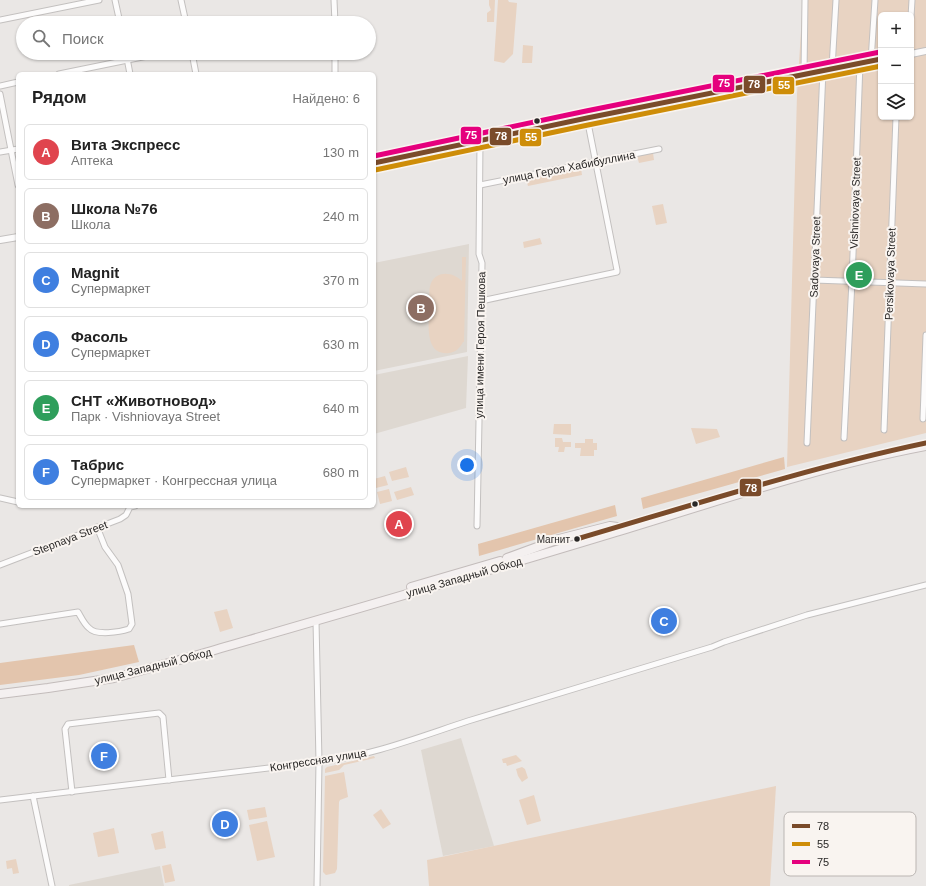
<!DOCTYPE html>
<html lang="ru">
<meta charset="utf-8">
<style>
body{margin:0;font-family:Arial,sans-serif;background:#f6f6f6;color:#222}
.controls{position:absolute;right:12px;top:12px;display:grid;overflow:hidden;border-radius:6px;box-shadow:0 1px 3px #0004}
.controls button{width:36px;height:36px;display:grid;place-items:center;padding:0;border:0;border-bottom:1px solid #e0e0e0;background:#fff;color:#222;font:20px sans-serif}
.you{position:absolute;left:467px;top:465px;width:14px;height:14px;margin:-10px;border:3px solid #fff;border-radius:50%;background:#1a73e8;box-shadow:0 0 0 6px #1a73e833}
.badge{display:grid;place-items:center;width:26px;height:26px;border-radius:50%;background:#d93025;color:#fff;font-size:13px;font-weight:700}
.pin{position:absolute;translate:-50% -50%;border:2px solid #fff;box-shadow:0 1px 4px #0006}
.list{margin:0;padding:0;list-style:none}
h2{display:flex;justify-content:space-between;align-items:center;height:52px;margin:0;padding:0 16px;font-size:17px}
h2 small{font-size:13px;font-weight:400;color:#767676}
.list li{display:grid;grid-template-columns:26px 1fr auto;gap:12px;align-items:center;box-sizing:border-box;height:56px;margin:0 8px 8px;padding:0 8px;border:1px solid #e0e0e0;border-radius:6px}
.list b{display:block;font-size:15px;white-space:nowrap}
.list p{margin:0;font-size:13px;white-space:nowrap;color:#767676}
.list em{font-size:13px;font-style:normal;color:#767676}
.icon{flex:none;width:22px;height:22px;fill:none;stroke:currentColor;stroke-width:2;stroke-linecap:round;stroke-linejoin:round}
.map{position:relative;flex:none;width:926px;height:886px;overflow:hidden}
.search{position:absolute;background:#fff;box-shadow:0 1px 3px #0004;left:16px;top:16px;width:360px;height:44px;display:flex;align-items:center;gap:10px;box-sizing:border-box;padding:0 14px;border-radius:22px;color:#767676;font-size:15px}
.panel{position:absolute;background:#fff;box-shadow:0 1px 3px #0004;left:16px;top:72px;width:360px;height:436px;border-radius:6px}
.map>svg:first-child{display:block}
.built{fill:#ded8d1}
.green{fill:#e8d3c2;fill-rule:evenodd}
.forest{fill:#e3c5ad}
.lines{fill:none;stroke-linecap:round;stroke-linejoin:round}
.minor-casing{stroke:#c3c0bf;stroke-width:7}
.tertiary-casing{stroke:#c3c0bf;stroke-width:8}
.trunk-casing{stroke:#c3bcbb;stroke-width:10}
.minor{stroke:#fcfbfb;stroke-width:5}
.tertiary{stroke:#fcfbfb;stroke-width:6}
.trunk{stroke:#f4f0f0;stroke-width:8}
.bus-1-casing{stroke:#f9f4f0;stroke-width:8}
.bus-2-casing{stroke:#f9f4f0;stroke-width:8}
.bus-3-casing{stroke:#f9f4f0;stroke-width:8}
.bus-1{stroke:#7a4b2a;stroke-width:5}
.bus-2{stroke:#ce8d08;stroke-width:5}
.bus-3{stroke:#e5007d;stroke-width:5}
.bus-dot{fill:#292726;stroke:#f9f4f0;stroke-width:1.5}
.labels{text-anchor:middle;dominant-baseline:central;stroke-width:4;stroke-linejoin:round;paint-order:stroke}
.bus-label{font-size:10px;fill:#292726;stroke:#f9f4f0;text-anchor:end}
.street-label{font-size:11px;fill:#292726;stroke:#f9f4f0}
.key{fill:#f9f4f0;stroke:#bbb6b3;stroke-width:1}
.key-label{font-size:11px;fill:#292726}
.line-badge{stroke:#f9f4f0;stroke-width:1.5}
.badge-label{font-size:11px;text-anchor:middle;font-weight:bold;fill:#fff}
</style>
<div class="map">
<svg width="926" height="886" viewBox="0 0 926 886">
<rect width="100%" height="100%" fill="#eae7e5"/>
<g class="built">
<polygon points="469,244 467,352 374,371 374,263"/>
<polygon points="468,356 466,408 374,434 374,375"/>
<polygon points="461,738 494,846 443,856 421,750"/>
<polygon points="160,866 164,886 69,886 69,885"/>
</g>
<g class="green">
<polygon points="489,0 495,0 494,22 487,22 487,13 491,10 489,5"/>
<polygon points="498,0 508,0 509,2 517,3 513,54 504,63 494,61"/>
<path d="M803,0H926V433L787,467L797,94ZM881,15H911V117H881Z"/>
<polygon points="523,45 533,46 532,63 522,63"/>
<polygon points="653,153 654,160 639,163 637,156"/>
<polygon points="581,168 582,175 528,186 526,179"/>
<polygon points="663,204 667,223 656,225 652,206"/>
<polygon points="540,238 542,244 524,248 523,242"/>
<path d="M462,257H466L464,342H463C460,348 456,352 449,353C424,356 429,323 429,308C430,300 428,290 431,283C437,270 453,272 462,281Z"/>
<polygon points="554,424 571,424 571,435 553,434"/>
<polygon points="691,428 717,429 720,437 696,444"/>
<polygon points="555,438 562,438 563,442 571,442 571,447 565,447 564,452 558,452 559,447 555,447"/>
<polygon points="585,439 593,439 593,443 597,443 597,450 594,450 594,456 580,456 581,448 575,448 575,443 585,443"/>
<polygon points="406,467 409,477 392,481 389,472"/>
<polygon points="385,476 388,485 376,488 374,479"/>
<polygon points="411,487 414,495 397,500 394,492"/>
<polygon points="389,489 392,501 380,504 377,492"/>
<polygon points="227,609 233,628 220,632 214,612"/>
<polygon points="516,755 522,761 507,766 506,763 503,763 502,759"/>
<polygon points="374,756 375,758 344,765 339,770 325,773 325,769 327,767"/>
<polygon points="522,767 525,769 528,778 522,782 518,776 516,769"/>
<polygon points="344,772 348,797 340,800 339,802 337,869 335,873 326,875 323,872 325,776"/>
<polygon points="776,786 770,886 429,886 427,860"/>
<polygon points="534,795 541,821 527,825 519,800"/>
<polygon points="265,807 267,817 249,820 247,810"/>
<polygon points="381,809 391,824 383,829 373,815"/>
<polygon points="267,821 275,857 257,861 249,825"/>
<polygon points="114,828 119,853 98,857 93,833"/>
<polygon points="163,831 166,848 155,850 151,834"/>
<polygon points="16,859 19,873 13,874 12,868 7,869 6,861"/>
<polygon points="171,864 175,881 165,883 162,866"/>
</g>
<g class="forest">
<polygon points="784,457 785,469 643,509 641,498"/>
<polygon points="615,505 617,516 479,556 478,544"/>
<polygon points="134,645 139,662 79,675 0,685 0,663"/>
</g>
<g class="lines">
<defs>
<g id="minor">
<polyline points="115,0 120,23"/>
<polyline points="181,0 186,23"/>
<polyline points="334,0 335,23"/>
<polyline points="911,17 912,0"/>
<polyline points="0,20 99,0"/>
<polyline points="312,23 335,19"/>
<polyline points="126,53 130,74"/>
<polyline points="192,53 196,74"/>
<polyline points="335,53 335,74"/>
<polyline points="871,61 875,0"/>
<polyline points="832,68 836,0"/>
<polyline points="804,73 805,0"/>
<polyline points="59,74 162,53"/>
<polyline points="0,86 18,82"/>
<polyline points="0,94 18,185"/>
<polyline points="0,152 18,149"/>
<polyline points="480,185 659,149"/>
<polyline points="814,280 926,284"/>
<polyline points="481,301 617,272 617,270 587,118"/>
<polyline points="923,419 926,335"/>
<polyline points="884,430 896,117"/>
<polyline points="844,438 852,281 860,63"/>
<polyline points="807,443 823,70"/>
<polyline points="0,498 18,502"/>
<polyline points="477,526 482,263 479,254 480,140"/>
<polyline points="0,565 120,519 126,515 130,507 135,506"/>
<polyline points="316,621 319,762 317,886"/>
<path d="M0,624L78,612C81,617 84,624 89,628C96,636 120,632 129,629L132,624L128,594L118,565L105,547L97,527"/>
<polyline points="72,792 65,729 68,724 159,713 163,717 169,780"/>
<polyline points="33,796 52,886"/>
<path d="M0,800L319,762C371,756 419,737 468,721C549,696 631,672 712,647L724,642L807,615L926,585"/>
</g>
<g id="tertiary">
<polyline points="911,54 926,51"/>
<polyline points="374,163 587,118 881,59"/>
<polyline points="0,240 18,237"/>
</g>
<g id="trunk">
<polyline points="507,558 559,539 610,526 617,527"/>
<polyline points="411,587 500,561"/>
<path d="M0,694L48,688L114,678L201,654C339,614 478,574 616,532C718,501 821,466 926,446"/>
</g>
</defs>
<use href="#minor" class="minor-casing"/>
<use href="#tertiary" class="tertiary-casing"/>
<use href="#trunk" class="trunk-casing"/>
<use href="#minor" class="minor"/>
<use href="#tertiary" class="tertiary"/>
<use href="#trunk" class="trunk"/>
<defs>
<g id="bus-1">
<polyline points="374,163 587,118 881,59"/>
<path d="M577,539C693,505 808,468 926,443"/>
</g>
<polyline id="bus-2" points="375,170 588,125 881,66"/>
<polyline id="bus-3" points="374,156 586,111 880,52"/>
</defs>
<use href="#bus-1" class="bus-1-casing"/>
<use href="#bus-2" class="bus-2-casing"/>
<use href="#bus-3" class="bus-3-casing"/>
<use href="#bus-1" class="bus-1"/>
<use href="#bus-2" class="bus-2"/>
<use href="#bus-3" class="bus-3"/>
</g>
<g class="bus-dot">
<circle cx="537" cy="121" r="3.5"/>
<circle cx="695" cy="504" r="3.5"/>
<circle cx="577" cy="539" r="3.5"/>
</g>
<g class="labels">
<g class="bus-label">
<text x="570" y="539">Магнит</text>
</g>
<g class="street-label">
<text transform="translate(569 167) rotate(-11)">улица Героя Хабибуллина</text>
<text transform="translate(855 203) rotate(-88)">Vishniovaya Street</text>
<text transform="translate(815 257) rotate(-88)">Sadovaya Street</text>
<text transform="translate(890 274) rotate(-88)">Persikovaya Street</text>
<text transform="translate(480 345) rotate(-89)">улица имени Героя Пешкова</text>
<text transform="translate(70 538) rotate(-21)">Stepnaya Street</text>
<text transform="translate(464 577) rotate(-16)">улица Западный Обход</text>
<text transform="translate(153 666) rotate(-14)">улица Западный Обход</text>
<text transform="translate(318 760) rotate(-9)">Конгрессная улица</text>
</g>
</g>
<rect x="784" y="812" width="132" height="64" rx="6" class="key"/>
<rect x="792" y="824" width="18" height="4" fill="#7a4b2a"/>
<rect x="792" y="842" width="18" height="4" fill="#ce8d08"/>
<rect x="792" y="860" width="18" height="4" fill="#e5007d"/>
<g class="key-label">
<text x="817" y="830">78</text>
<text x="817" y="848">55</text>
<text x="817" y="866">75</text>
</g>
<g class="line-badge">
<rect x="712" y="74" width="23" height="19" rx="4" fill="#e5007d"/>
<rect x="743" y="75" width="23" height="19" rx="4" fill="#7a4b2a"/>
<rect x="772" y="76" width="23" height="19" rx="4" fill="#ce8d08"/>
<rect x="460" y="126" width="22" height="19" rx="4" fill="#e5007d"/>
<rect x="489" y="127" width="23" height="19" rx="4" fill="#7a4b2a"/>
<rect x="519" y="128" width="23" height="19" rx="4" fill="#ce8d08"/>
<rect x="739" y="478" width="23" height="19" rx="4" fill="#7a4b2a"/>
</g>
<g class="badge-label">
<text x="724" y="87">75</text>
<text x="754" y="88">78</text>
<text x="784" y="89">55</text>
<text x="471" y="139">75</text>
<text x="501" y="140">78</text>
<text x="531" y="141">55</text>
<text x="751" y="492">78</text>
</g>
</svg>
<div class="controls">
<button>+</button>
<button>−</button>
<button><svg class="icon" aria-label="layers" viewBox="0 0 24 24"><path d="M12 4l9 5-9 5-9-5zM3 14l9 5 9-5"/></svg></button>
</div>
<div class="you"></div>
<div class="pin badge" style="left:399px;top:524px;background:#e0444e">A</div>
<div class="pin badge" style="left:421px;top:308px;background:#8d6e63">B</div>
<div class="pin badge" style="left:664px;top:621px;background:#3f7fe0">C</div>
<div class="pin badge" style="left:225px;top:824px;background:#3f7fe0">D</div>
<div class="pin badge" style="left:859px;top:275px;background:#2e9e5b">E</div>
<div class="pin badge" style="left:104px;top:756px;background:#3f7fe0">F</div>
<div class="search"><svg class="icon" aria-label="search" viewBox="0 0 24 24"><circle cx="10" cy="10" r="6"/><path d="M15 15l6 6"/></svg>Поиск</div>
<section class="panel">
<h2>Рядом<small>Найдено: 6</small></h2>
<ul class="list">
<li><span class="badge" style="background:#e0444e">A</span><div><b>Вита Экспресс</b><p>Аптека</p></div><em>130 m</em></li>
<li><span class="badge" style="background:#8d6e63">B</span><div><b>Школа №76</b><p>Школа</p></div><em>240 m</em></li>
<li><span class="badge" style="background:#3f7fe0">C</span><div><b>Magnit</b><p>Супермаркет</p></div><em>370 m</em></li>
<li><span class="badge" style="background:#3f7fe0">D</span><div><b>Фасоль</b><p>Супермаркет</p></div><em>630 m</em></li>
<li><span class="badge" style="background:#2e9e5b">E</span><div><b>СНТ «Животновод»</b><p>Парк · Vishniovaya Street</p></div><em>640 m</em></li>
<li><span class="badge" style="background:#3f7fe0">F</span><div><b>Табрис</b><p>Супермаркет · Конгрессная улица</p></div><em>680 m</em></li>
</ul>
</section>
</div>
